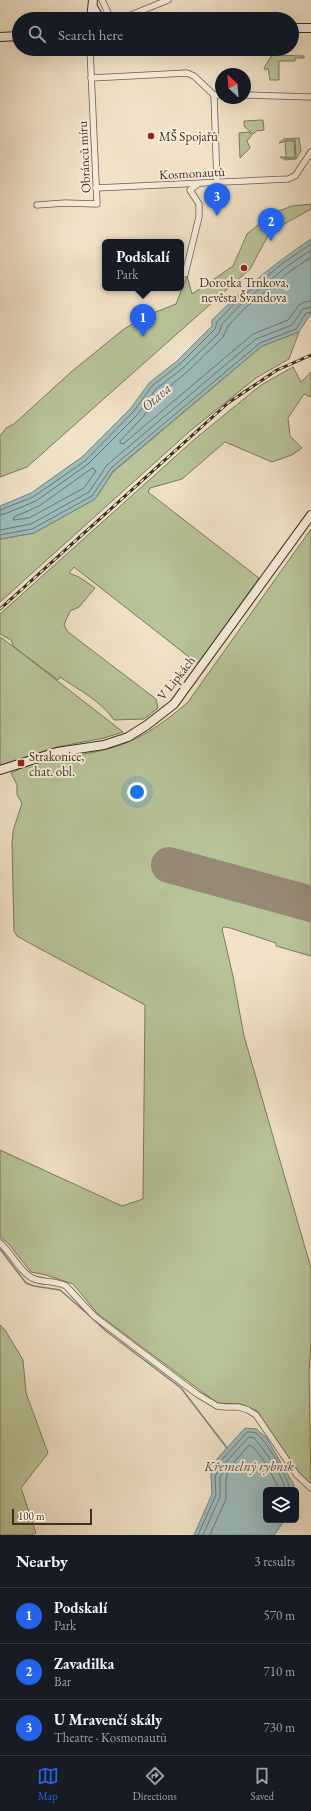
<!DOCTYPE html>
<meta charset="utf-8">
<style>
body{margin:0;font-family:"EB Garamond",serif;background:#242831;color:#f1f3f6}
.controls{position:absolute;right:12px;bottom:12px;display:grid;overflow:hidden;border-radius:6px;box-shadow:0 4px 16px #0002}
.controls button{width:36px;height:36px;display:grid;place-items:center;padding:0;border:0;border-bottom:1px solid #363941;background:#171b24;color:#f1f3f6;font:20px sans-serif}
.compass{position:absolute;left:215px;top:68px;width:36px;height:36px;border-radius:50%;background:#171b24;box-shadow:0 4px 16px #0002;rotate:334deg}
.scale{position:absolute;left:12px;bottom:10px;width:80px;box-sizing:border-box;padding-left:4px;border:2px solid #3c3024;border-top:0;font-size:11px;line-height:14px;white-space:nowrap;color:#3c3024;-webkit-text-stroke:3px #f6ecdb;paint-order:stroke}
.you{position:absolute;left:137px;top:792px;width:14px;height:14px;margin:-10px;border:3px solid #fff;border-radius:50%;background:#1a73e8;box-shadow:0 0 0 6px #1a73e833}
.badge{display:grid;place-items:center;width:26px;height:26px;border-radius:50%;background:#2563eb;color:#fff;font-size:13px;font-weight:700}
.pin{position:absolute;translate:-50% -33px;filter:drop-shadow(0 1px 2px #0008)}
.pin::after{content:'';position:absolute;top:21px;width:14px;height:12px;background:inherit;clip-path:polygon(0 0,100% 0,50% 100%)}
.popup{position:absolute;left:102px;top:239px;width:82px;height:52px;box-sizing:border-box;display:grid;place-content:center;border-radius:6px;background:#171b24;filter:drop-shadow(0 1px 3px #0005);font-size:13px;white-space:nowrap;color:#9ea1a6}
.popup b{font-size:15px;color:#f1f3f6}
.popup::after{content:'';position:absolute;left:50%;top:100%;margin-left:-8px;border:8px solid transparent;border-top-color:#171b24}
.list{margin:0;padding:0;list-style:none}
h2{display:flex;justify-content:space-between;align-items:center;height:52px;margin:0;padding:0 16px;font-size:17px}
h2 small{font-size:13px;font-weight:400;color:#9ea1a6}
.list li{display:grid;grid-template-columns:26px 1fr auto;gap:12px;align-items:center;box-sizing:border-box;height:56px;padding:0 16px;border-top:1px solid #363941}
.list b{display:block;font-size:15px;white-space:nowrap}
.list p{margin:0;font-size:13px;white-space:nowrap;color:#9ea1a6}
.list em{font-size:13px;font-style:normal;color:#9ea1a6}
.icon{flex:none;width:22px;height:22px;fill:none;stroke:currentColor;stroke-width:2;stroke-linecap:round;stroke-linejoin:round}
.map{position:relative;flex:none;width:311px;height:1535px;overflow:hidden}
.search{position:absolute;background:#171b24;box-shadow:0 4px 16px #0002;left:12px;right:12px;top:12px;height:44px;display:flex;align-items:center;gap:10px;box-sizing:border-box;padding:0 14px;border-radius:22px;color:#9ea1a6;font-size:15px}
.sheet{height:220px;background:#171b24}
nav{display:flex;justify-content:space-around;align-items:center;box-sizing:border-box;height:56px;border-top:1px solid #363941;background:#171b24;font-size:11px;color:#9ea1a6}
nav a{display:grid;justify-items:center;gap:2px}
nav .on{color:#2563eb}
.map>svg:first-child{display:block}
.green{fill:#b8c497;stroke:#7a7a5e}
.water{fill:#9cbcbc;stroke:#76847f}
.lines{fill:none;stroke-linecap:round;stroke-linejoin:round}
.shore{stroke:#6c7670;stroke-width:1}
.stream{stroke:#76847f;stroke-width:1.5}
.runway{stroke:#968976;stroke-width:36}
.street-casing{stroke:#695c4d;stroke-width:7}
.secondary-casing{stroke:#3c3024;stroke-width:10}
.street{stroke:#f6ecdb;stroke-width:5.5}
.secondary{stroke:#f6ecdb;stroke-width:8}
.rail-casing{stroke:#3c3024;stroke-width:3}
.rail{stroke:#f6ecdb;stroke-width:1.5;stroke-dasharray:4.5;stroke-linecap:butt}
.poi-dot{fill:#8f2418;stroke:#f6ecdb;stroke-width:1.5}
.labels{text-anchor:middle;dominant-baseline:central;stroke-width:4;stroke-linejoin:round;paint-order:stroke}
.poi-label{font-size:13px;fill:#3c3024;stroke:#f6ecdb;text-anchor:start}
.street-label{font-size:13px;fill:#3c3024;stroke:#f6ecdb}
.water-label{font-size:14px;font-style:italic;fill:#54534a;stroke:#f6ecdb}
</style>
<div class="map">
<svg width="311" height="1535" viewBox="0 0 311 1535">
<rect width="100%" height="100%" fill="#f1e2c7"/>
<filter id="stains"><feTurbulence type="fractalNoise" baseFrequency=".005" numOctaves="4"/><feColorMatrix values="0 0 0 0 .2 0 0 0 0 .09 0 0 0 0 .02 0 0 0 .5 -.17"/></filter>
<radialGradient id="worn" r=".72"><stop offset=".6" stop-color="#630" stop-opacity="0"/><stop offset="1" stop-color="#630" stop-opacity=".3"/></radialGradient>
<g class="green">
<polygon points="272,55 304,56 304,58 295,58 295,61 279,61 279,80 270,80 268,68 265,70 264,68"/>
<polygon points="263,120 264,130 259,131 258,130 253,134 244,126 244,121"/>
<polygon points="249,132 252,135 247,141 250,148 240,158 239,133"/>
<path d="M299,138L301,151L296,159L285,160L280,157H286L285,141H294L295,157L285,158H296L295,140C288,139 285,142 279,143L284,139Z"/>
<polygon points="311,204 311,209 270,232 250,269 27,467 0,477 0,436 6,428 14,424 71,372 124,329 148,315 176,304 187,276 192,294 233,266 247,234 273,213 292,206"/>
<polygon points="299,332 289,359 256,378 190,431 0,602 0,539 34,533 95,499 113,472 262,346"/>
<path d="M293,367L301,382L311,372V397L304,394L288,418L290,436L302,448L292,455L272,462L225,442L182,479L150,488L148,492L259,578L198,664L74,567L69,573L79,577L95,588L79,607L70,611L64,625L68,632L156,699L158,708L144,719L114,720C101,701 79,690 60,677L58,680L14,647L123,732L104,738L57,747L0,765V637L14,647L11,640L0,634V614L196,438L261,385Z"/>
<path d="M311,529V956L276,946V943L230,928L224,927L222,929L233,976L244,1036L311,1268V1342L309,1372L311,1486L296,1471L257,1411L241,1404L217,1403L98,1314L73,1284L46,1275L31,1272L8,1243L0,1237V1150L122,1206L143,1199L145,1005L33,945L17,936L14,931L12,845L13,831L22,803L17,795V785L11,773C35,760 76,757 103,750C136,743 163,724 188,702Z"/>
<polygon points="0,1325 5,1330 23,1360 26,1393 48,1453 21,1488 36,1533 31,1535 0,1535"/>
</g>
<g class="water">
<path d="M311,239V313L299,332L262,346L113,471L95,499L34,533L0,539V506L31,493L82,457L131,408L149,383L177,361L212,326V320C242,290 275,263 311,239Z"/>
<polygon points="245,1428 256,1429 266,1437 294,1485 294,1490 266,1490 266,1520 285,1520 274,1535 194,1535 212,1494 211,1474 216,1460"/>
</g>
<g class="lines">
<g class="shore">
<polyline points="311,257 289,272 244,309 228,326 223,337 187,372 160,394 142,418 120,441 120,443 123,444 253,334 288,320 299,305 304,302 311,301"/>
<polygon points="93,468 96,471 84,488 29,518 13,520 14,517 39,506"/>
<polyline points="0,510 33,497 85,461 134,411 152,386 180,364 215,329 217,322 237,301 283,263 311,244"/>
<polyline points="0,515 7,513 36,501 88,464 138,414 156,389 183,368 219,333 222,324 240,305 286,267 311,250"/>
<polyline points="0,530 31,524 89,492 107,465 256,339 292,325 303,309 311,307"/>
<polyline points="0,535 32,529 92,496 111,468 260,343 296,329 306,313 311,312"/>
<path d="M198,1535L216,1495L215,1478L220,1462L247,1432C250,1432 253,1432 256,1433C266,1440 289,1479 290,1490"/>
<path d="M203,1535L220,1497V1479L224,1464L249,1437L254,1438C264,1450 283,1474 285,1490"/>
<path d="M210,1535L226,1499V1479L229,1468L249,1445C258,1447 276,1481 279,1490"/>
</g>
<g class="stream">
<polyline points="0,1249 26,1283 34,1286 60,1290 90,1316"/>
<polyline points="93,1319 106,1331 181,1388 227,1448"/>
</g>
<polyline class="runway" points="169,865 311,904"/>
<defs>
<g id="street">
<polyline points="102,0 109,15 121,19 168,0"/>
<polyline points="91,78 187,73 194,76 214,95 221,95"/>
<polyline points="214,95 217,183"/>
<polyline points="245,95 311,97"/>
<polyline points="96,188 288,179 295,176 311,152"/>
<polyline points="37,205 65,203 97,204 90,49"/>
<polyline points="185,274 199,217 199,204 190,190 198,184"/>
<path d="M0,1243C11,1252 20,1272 32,1278C42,1283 55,1280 66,1286L94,1316L197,1394L217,1406L225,1407H238L248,1410L256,1415L297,1475L311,1488"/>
</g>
<g id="secondary">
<polyline points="93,7 100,19"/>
<polyline points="91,19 93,0"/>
<polyline points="292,28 311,28"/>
<polyline points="0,37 19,36"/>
<polyline points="0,770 57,752 104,745 128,737 147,725 174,704 311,515"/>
</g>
</defs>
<use href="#street" class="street-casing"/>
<use href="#secondary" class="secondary-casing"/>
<use href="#street" class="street"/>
<use href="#secondary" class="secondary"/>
<defs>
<polyline id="rail" points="0,609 228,403 277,370 311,355"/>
</defs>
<use href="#rail" class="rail-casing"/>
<use href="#rail" class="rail"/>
</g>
<g class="poi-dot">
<circle cx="151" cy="136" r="4"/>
<circle cx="244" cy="268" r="4"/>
<rect x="17" y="759" width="8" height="8" rx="2"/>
</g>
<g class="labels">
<g class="poi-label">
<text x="159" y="136">MŠ Spojařů</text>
<text x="244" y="282" text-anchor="middle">Dorotka Trnkova,<tspan x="244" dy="15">nevěsta Švandova</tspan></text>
<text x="29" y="756">Strakonice,<tspan x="29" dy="15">chat. obl.</tspan></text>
</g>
<g class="street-label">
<text transform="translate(84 157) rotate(-93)">Obránců míru</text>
<text transform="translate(192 173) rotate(-3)">Kosmonautů</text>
<text transform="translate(176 678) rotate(-52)">V Lipkách</text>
</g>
<g class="water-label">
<text transform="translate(156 397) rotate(-41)">Otava</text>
<text x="249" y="1466">Křemelný rybník</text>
</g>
</g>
<rect width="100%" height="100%" filter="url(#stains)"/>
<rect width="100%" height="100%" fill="url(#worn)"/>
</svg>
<div class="controls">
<button><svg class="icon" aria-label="layers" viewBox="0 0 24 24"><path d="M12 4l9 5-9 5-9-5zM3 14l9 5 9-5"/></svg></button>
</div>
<svg class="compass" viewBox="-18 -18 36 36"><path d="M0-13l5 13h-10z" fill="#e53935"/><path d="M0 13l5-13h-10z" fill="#9ea1a6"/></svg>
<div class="scale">100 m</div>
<div class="you"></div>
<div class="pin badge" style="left:143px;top:337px">1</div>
<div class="popup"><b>Podskalí</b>Park</div>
<div class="pin badge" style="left:271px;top:241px">2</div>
<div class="pin badge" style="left:217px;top:216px">3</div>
<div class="search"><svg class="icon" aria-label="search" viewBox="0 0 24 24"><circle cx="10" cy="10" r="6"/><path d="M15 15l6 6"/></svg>Search here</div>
</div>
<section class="sheet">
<h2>Nearby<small>3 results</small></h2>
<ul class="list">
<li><span class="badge">1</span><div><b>Podskalí</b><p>Park</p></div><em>570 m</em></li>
<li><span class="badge">2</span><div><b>Zavadilka</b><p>Bar</p></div><em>710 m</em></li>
<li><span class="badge">3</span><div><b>U Mravenčí skály</b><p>Theatre · Kosmonautů</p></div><em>730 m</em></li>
</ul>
</section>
<nav>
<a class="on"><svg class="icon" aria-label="map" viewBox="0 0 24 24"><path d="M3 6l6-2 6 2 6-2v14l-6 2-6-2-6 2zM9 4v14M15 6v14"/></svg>Map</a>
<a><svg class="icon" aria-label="directions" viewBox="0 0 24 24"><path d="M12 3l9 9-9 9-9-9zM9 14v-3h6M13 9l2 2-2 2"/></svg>Directions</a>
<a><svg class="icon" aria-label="saved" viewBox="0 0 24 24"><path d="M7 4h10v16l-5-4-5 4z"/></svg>Saved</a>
</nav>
